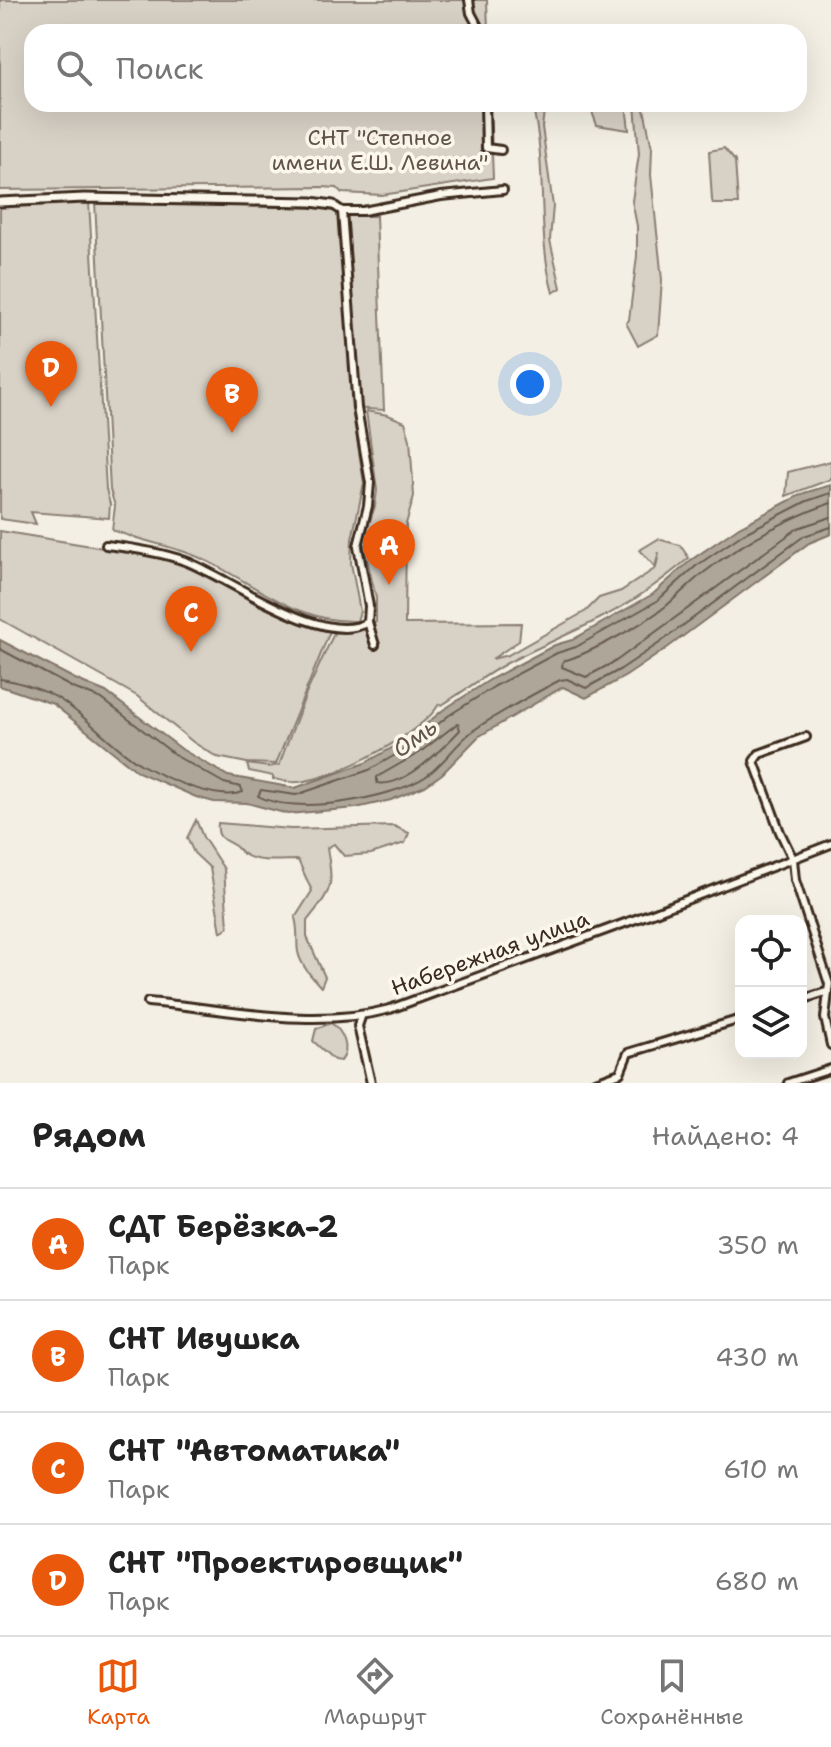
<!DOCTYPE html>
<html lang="ru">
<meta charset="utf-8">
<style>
body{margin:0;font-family:"Shantell Sans",sans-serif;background:#f6f6f6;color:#222}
.controls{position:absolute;right:24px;bottom:24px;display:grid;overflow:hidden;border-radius:16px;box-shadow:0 8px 32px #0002}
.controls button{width:72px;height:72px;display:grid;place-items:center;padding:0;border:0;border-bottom:2px solid #e0e0e0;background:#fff;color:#222;font:40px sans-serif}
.you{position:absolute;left:530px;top:384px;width:28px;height:28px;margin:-20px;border:6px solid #fff;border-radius:50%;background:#1a73e8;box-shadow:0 0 0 12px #1a73e833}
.badge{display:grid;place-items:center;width:52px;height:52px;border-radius:50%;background:#ea580c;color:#fff;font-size:26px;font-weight:700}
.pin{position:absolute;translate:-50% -66px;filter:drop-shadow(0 2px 4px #0008)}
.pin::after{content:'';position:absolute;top:42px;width:28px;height:24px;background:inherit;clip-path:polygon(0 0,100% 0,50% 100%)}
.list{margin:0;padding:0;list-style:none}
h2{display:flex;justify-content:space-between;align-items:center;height:104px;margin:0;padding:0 32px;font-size:34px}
h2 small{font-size:26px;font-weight:400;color:#767676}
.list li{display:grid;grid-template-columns:52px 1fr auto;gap:24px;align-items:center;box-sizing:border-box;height:112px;padding:0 32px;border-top:2px solid #e0e0e0}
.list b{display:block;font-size:30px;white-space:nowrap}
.list p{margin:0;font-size:26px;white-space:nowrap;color:#767676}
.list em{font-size:26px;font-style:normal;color:#767676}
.icon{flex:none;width:44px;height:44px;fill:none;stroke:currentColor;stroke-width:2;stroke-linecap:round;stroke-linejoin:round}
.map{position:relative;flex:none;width:831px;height:1083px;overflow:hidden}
.search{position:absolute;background:#fff;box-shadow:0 8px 32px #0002;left:24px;right:24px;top:24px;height:88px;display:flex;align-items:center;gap:20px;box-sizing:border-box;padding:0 28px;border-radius:24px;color:#767676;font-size:30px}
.sheet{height:552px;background:#fff}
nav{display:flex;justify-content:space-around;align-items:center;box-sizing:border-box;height:112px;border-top:2px solid #e0e0e0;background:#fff;font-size:22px;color:#767676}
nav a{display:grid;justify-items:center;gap:4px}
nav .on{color:#ea580c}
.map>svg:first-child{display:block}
.green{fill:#d8d1c6;stroke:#8a7e72;stroke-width:2}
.water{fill:#afa69a;stroke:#817468;stroke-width:2}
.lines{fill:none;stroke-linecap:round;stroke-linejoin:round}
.shore{stroke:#695c50;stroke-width:2}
.minor-casing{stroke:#3b2a1e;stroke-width:12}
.tertiary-casing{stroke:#3b2a1e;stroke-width:13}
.minor{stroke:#fbf7ec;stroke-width:6}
.tertiary{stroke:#fbf7ec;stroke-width:7}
.labels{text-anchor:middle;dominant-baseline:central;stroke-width:7;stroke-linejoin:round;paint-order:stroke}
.park-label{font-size:22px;fill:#625448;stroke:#fbf7ec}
.street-label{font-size:22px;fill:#3b2a1e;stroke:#fbf7ec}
.water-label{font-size:24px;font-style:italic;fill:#645549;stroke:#fbf7ec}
</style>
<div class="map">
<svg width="831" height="1083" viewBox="0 0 831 1083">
<rect width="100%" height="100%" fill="#f3efe4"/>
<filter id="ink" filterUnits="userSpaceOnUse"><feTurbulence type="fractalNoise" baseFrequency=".0125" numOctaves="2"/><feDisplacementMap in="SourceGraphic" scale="16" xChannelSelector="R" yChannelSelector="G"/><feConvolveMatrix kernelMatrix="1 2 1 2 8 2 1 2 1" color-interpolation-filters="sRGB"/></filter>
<g filter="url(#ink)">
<g class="green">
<polygon points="0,0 487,0 488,32 32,32 32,104 490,104 493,178 382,195 342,193 337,188 322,187 0,190"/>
<path d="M532,104H545L542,127L553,206L550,240L561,288L553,293C536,232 548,166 532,104Z"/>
<polygon points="589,104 626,105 629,130 597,125"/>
<polygon points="635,104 643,104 652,148 651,175 662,280 658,335 638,346 626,323 629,320 637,256 637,226 632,201 639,154"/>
<polygon points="724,148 735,161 738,204 713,204 712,200 709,151"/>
<polygon points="89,202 106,489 110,504 109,518 31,512 36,524 0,519 0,206"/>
<path d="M95,202L321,208L352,216H376L384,410L352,408L364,483L352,539L351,563L360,611L357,621C291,624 243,572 185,552C161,544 136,539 112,530L115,506L110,490Z"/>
<path d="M366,411L388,415L405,422L410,440L414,496L406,524L405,624L521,623L519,641L492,659L508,655L586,611L599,598L621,591L656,568L659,552L655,567L640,550L658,539L680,545L689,558C663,580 632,603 599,619C569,634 539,647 509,662C485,675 464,691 442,705L439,704C424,733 332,780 298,782C290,783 281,780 273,779V776L249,771L247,764L269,767L279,765L306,694L335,631L364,629L376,622V598L363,542L375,506L377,490Z"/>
<polygon points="831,461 831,479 786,496 788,472"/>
<polygon points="0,531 170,559 211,577 256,604 295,621 331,629 276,764 247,763 217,757 193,742 137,696 0,619"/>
<polygon points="196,820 203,837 224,869 228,927 221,932 210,868 194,853 187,838"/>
<path d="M218,823L291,829L394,826L409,833L405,843L371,854L344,856L334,844L327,848C334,890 332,889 307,921V937L325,977L321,987C312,977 301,966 298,952C296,940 299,932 295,918L312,891L298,860C282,860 259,863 245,855C241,853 239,849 235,846C224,839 216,839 218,823Z"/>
<path d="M331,1023C343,1031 351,1049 341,1061L334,1060L313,1041L316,1029Z"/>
</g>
<polygon class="water" points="831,485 831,534 809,543 663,651 626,676 586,698 563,687 478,737 442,774 425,786 391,800 356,808 288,814 247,803 214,802 196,797 138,772 53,704 0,686 0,640 77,680 106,692 183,750 228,776 295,788 365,763 409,738 443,710 491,679 555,645 572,640 653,594 691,560 739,527 804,493"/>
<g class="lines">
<g class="shore">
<path d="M831,493L807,501L743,534L696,566L657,601L576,647L557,653L495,686L448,716L413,745L369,770L296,795L261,790L258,796C294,816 391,799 425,777C444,764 456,743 474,730C501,711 532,695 560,680L567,679L586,688L621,669L658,644L804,536L831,527"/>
<path d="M831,503C786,519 740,544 702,574C689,584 678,596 666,606C645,623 589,654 563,661L562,667L586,677L616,661L798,528L831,517"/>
<path d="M0,649L73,688L102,699L178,757L224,783L241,787L243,792C218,802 165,778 142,765C112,747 89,718 59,699C44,690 17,681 0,679"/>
<path d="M458,723L460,730C442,749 405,788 377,783V777L419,753Z"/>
</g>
<defs>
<g id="minor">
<polyline points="469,0 471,13 481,32"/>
<polyline points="485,104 486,148 501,150"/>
<polyline points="333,205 342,211 363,211 441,196 503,190"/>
<polyline points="342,211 357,408 370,483 368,506 358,546 369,606 368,622 375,645"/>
<path d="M106,545C133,548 160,552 185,561C228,577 324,649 368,622"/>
<polyline points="806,737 759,754 754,761 780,832 793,859 795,880 829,984 825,1018 831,1045"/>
<polyline points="801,1000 829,991"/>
<path d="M148,1002C229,1009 311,1030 390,1009L655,912L831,844"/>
<polyline points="361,1017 358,1026 371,1083"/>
<polyline points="593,1083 620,1073 628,1053 741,1019"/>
<polyline points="788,1083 831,1069"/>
</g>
<polyline id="tertiary" points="0,202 84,198 311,202 333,205"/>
</defs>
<use href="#minor" class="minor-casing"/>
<use href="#tertiary" class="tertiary-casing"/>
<use href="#minor" class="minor"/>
<use href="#tertiary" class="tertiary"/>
</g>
</g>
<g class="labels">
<g class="park-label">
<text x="380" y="137">СНТ "Степное<tspan x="380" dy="25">имени Е.Ш. Левина"</tspan></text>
</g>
<g class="street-label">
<text transform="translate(490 953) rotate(-20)">Набережная улица</text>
</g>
<g class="water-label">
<text transform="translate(415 738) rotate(-35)">Омь</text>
</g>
</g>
</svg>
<div class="controls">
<button><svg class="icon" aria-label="locate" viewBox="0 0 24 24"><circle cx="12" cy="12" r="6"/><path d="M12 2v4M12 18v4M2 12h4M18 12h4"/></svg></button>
<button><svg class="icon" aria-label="layers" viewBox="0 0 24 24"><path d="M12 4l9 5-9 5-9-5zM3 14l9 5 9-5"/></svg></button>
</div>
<div class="you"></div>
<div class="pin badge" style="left:389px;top:585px">A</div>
<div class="pin badge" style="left:232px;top:433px">B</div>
<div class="pin badge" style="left:191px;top:652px">C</div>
<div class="pin badge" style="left:51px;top:407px">D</div>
<div class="search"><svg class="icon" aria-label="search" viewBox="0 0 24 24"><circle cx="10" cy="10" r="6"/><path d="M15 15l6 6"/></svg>Поиск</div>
</div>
<section class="sheet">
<h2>Рядом<small>Найдено: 4</small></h2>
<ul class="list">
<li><span class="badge">A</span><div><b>СДТ Берёзка-2</b><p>Парк</p></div><em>350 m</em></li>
<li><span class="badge">B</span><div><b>СНТ Ивушка</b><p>Парк</p></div><em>430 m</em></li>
<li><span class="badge">C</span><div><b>СНТ &quot;Автоматика&quot;</b><p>Парк</p></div><em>610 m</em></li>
<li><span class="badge">D</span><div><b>СНТ &quot;Проектировщик&quot;</b><p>Парк</p></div><em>680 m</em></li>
</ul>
</section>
<nav>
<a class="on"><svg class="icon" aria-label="map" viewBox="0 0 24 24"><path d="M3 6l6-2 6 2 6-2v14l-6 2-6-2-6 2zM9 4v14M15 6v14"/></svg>Карта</a>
<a><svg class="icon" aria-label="directions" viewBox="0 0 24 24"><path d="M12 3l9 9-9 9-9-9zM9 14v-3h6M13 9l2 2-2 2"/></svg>Маршрут</a>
<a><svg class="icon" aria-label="saved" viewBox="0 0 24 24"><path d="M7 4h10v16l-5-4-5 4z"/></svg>Сохранённые</a>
</nav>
